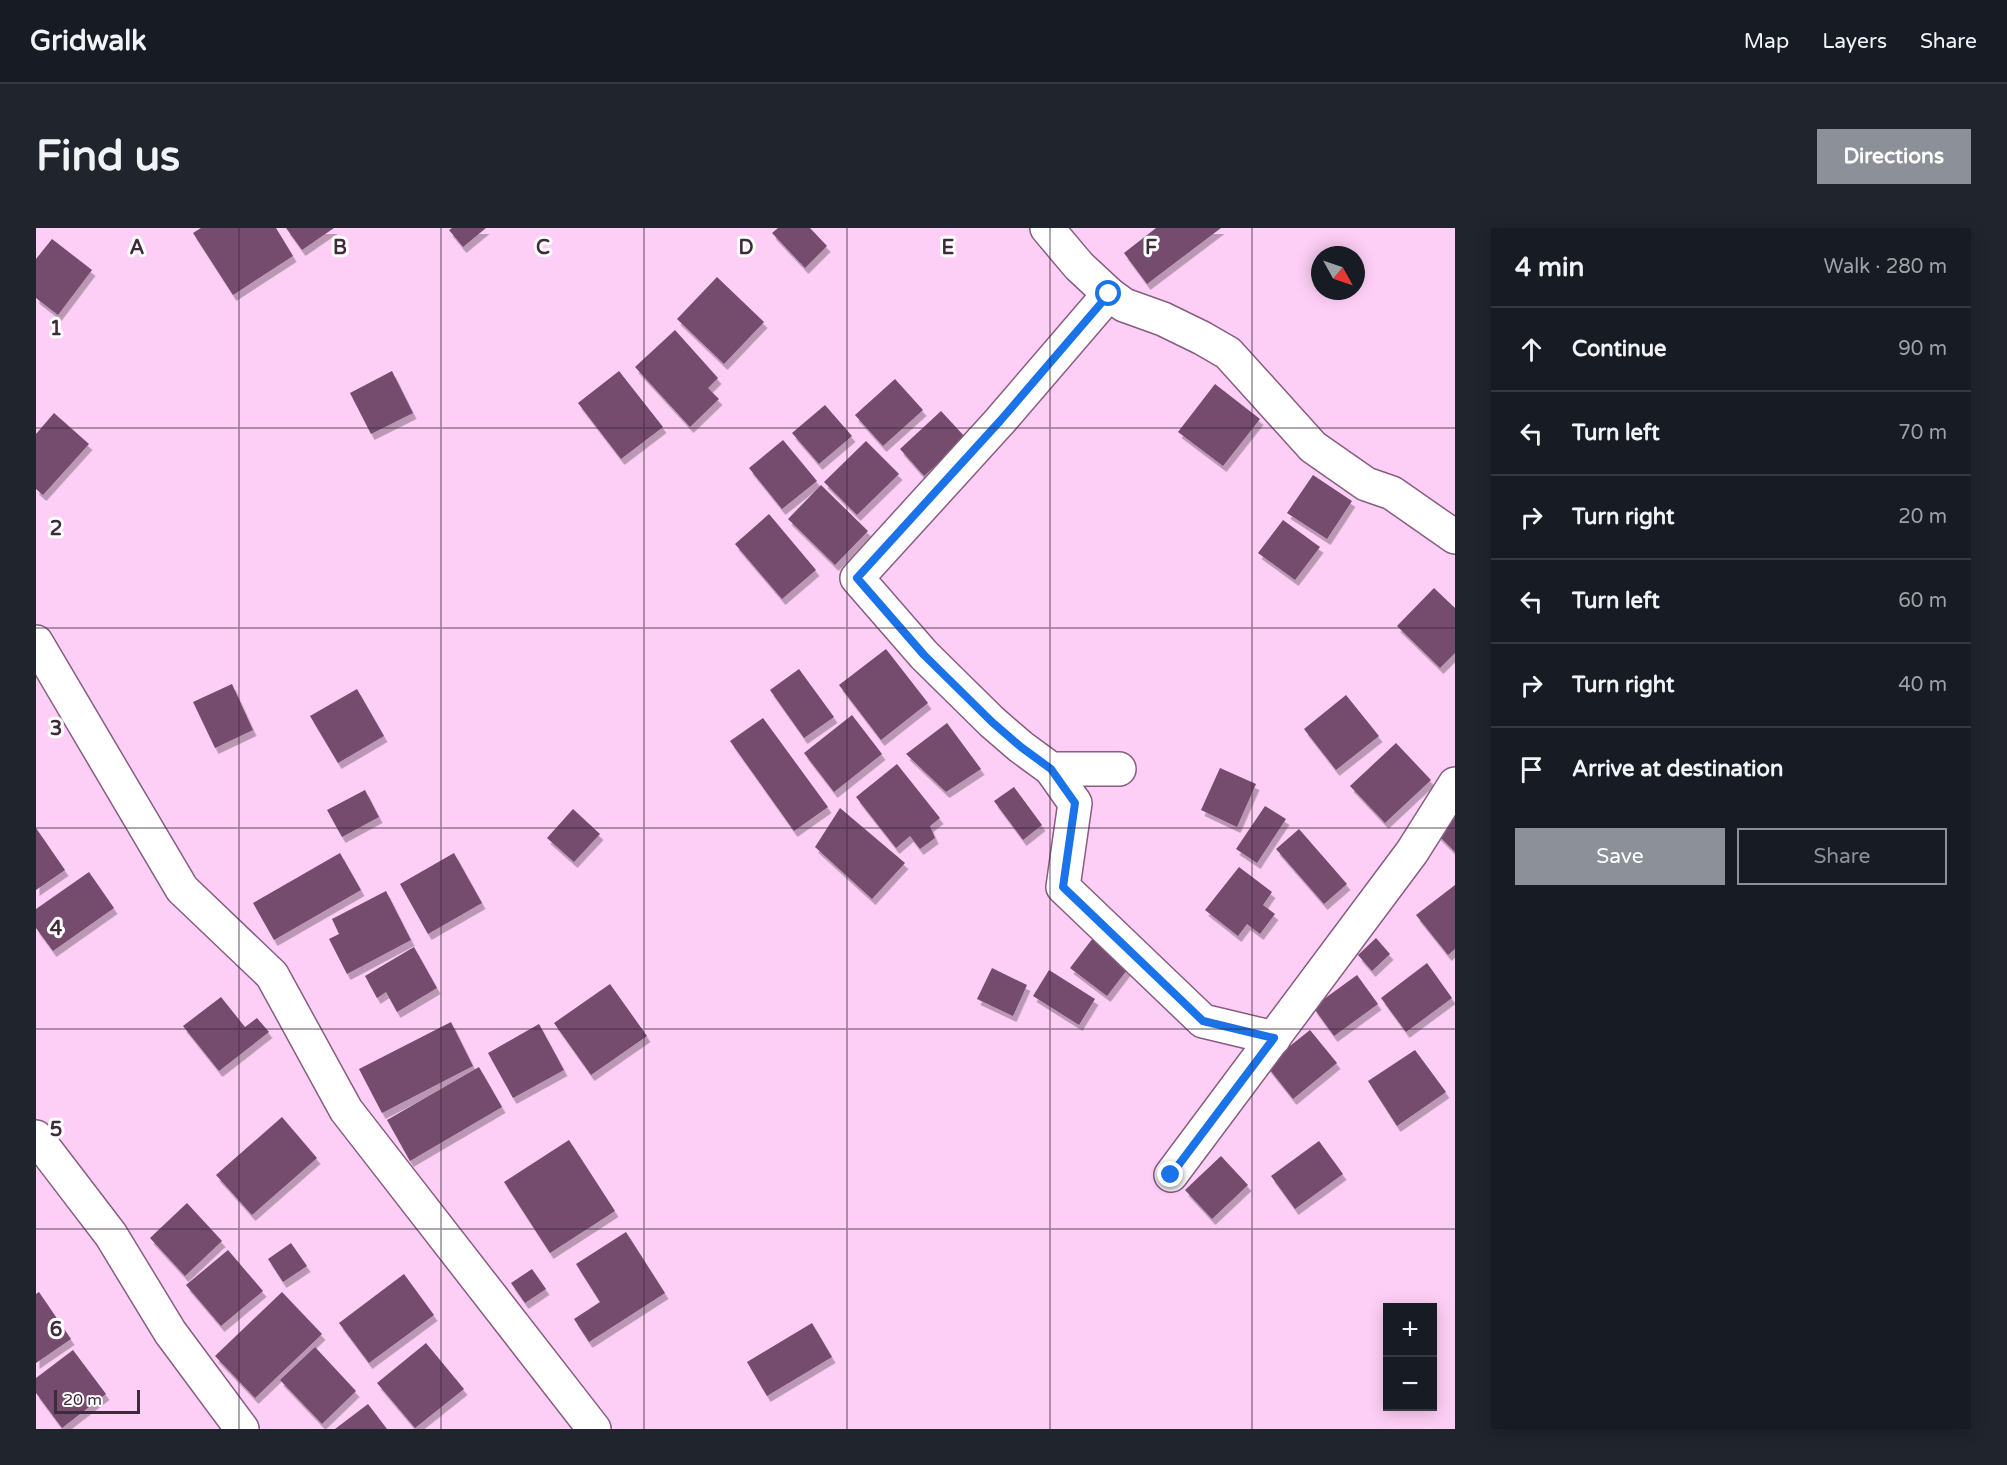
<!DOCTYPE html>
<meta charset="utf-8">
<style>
body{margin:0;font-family:"Varela Round",sans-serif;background:#20242c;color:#f1f3f6}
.controls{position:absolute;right:18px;bottom:18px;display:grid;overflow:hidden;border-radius:0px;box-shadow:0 3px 15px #0003}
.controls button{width:54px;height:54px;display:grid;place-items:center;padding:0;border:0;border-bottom:2px solid #363941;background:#171b24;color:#f1f3f6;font:30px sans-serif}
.compass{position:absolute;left:1275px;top:18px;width:54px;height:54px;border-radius:50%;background:#171b24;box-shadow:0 3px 15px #0003;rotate:130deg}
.scale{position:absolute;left:18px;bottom:15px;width:86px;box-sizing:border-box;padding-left:6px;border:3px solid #3d2a3a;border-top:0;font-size:16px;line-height:21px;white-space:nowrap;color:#3d2a3a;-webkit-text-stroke:4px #fff;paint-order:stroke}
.stop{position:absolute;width:18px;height:18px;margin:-14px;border:4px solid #1a73e8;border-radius:50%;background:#fff}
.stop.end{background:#1a73e8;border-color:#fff;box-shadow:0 2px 6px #0008}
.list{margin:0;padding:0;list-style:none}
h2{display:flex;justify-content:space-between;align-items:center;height:78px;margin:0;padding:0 24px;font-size:26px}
h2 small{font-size:20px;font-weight:400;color:#9ea1a6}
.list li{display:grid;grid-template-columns:39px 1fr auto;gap:18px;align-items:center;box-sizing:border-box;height:84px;padding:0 24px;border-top:2px solid #363941}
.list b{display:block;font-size:22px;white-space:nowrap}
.list em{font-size:20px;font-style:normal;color:#9ea1a6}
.actions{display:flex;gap:12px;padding:18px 24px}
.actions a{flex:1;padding:14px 0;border:2px solid #8c9099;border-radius:0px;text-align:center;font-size:21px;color:#8c9099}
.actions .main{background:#8c9099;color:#fff}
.icon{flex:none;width:33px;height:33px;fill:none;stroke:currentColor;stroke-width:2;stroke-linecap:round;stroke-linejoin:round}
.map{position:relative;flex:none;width:1419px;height:1201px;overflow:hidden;border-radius:0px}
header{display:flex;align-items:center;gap:36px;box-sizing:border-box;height:84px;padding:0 30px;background:#171b24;border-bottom:2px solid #363941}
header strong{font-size:28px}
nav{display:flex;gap:33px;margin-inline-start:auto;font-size:21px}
.intro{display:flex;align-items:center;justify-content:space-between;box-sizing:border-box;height:144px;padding:0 36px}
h1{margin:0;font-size:42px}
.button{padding:15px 27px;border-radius:0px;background:#8c9099;color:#fff;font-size:21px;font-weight:700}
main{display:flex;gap:36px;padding:0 36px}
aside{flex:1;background:#171b24;border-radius:0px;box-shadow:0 3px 15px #0003}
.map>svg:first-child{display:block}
.building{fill:#744c6e;filter:url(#shadow)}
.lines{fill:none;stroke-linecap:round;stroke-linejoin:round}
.minor-casing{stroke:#875d80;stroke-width:36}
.minor{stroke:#fff;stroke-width:33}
.route{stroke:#1a73e8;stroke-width:8}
.grid{fill:none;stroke:#3d2a3a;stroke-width:1.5;stroke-opacity:0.55}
.grid-label{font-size:20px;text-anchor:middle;font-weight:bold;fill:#3d2a3a;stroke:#fff;stroke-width:6;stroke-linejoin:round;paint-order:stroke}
</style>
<header>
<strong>Gridwalk</strong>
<nav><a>Map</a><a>Layers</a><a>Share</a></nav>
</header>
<div class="intro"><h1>Find us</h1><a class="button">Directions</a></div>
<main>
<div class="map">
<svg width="1419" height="1201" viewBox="0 0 1419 1201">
<defs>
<filter id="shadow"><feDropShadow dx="3.5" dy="6" stdDeviation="0" flood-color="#0004"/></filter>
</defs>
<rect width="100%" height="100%" fill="#fecff6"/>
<g class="building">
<polygon points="165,0 240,0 257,28 197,67 157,5"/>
<polygon points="250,0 298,0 266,22"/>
<polygon points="416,0 450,0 427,19 413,2"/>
<polygon points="742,0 774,0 791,18 769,40 736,5"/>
<polygon points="1120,0 1185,0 1111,56 1088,25"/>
<polygon points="16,11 56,42 22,87 0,70 0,31"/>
<polygon points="681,49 728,94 688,136 641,91"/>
<polygon points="639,102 682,150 672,160 683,171 654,199 599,139"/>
<polygon points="356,143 377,185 335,206 314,165"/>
<polygon points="583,143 627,199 585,231 542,175"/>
<polygon points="859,151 887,182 847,218 819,187"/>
<polygon points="1179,156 1224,191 1187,238 1142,204"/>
<polygon points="789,177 816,208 783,236 756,205"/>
<polygon points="905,183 930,210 888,248 864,221"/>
<polygon points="18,185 53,216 7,267 0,261 0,206"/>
<polygon points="747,212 781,253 746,281 713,240"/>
<polygon points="830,213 863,246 821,287 788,254"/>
<polygon points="1277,247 1316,273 1291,311 1251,285"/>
<polygon points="785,257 832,303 799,337 752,291"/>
<polygon points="733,286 780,342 746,371 699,316"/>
<polygon points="1247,292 1284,319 1259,352 1222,325"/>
<polygon points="1398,360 1419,380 1419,425 1404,440 1361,398"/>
<polygon points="850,421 892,475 845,512 803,457"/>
<polygon points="763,441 798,489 768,510 734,462"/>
<polygon points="196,456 217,502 179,520 157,474"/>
<polygon points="321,461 348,508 302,535 274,488"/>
<polygon points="1310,467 1343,508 1300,542 1268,501"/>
<polygon points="816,487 846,526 798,564 768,525"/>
<polygon points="727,490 792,579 758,603 694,513"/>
<polygon points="911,495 945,541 910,564 870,526"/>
<polygon points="1360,515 1395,552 1349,595 1314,558"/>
<polygon points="861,536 904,590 894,598 899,610 884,621 874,608 860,620 820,569"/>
<polygon points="1184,540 1220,556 1201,599 1165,582"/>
<polygon points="978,559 1006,597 987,612 958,573"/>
<polygon points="329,562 343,589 306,609 291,582"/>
<polygon points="1229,578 1250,591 1221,635 1200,621"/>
<polygon points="804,580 869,635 836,671 779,619"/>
<polygon points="537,581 564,606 538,634 511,610"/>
<polygon points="1419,589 1419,624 1401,606"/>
<polygon points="0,600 29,642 0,662"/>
<polygon points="1263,601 1311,656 1288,676 1240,621"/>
<polygon points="304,625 325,662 238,712 217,675"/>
<polygon points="418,625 446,675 392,706 364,656"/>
<polygon points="1203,639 1236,664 1227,677 1239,686 1224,706 1211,696 1202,708 1169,682"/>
<polygon points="53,644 78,680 17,723 0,700 0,681"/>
<polygon points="1419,657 1419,721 1412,727 1380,687"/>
<polygon points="350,663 375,712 311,746 293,711 303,706 296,691"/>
<polygon points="1057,710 1094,738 1071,768 1034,740"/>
<polygon points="1340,710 1354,726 1336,743 1322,727"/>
<polygon points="378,719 401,760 361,784 350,764 341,770 329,748"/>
<polygon points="1391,735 1416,770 1370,804 1345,770"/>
<polygon points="956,740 991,757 977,788 941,771"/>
<polygon points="1013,742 1059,771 1043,797 997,768"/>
<polygon points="1321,747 1342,776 1298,808 1277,779"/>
<polygon points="574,756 611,808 555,847 518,795"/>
<polygon points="185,769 209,799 221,790 233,804 183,843 147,798"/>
<polygon points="415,794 437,838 346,885 323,841"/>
<polygon points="503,796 528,842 477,870 452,825"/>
<polygon points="1274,802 1301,835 1257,871 1230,837"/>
<polygon points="1379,822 1410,864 1361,898 1332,853"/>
<polygon points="443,839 466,879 374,933 351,892"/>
<polygon points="246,889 281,930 216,987 180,947"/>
<polygon points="533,912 579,983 514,1025 468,954"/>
<polygon points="1283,913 1307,946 1259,981 1235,948"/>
<polygon points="1185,928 1212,957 1176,991 1149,962"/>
<polygon points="151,975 186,1013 149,1048 114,1010"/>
<polygon points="590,1004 629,1065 553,1114 538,1091 564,1074 540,1036"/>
<polygon points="255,1015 271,1038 247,1054 232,1031"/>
<polygon points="192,1022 227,1063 185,1098 150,1057"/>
<polygon points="496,1041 510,1061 489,1075 475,1055"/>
<polygon points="368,1046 398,1087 333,1135 303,1095"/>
<polygon points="3,1064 35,1111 0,1135 0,1066"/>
<polygon points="246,1064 286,1106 219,1170 179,1128"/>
<polygon points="776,1095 796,1129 731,1168 711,1134"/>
<polygon points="390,1115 428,1161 379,1200 341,1155"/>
<polygon points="279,1119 320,1163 286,1196 244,1152"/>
<polygon points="37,1122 70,1166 26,1200 0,1165 0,1150"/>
<polygon points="332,1176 351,1201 299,1201"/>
</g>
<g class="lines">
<defs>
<g id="minor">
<polyline points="1011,0 1043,38 1073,66 1088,77 1127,91 1166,110 1192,125 1277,219 1330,256 1356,265 1419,309"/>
<polyline points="1073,66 964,193 821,350 888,427 956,494 985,519 1015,541 1083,541"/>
<polyline points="0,414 146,661 236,747 310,882 558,1201"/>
<polyline points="1015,541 1039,575 1027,659 1167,793 1238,810"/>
<polyline points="0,909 75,1007 134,1104 206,1201"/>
<polyline points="1135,947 1376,624 1419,556"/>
</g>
</defs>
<use href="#minor" class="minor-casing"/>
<use href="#minor" class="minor"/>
</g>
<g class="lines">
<polyline class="route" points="1073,66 964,193 821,350 888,427 956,494 985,519 1015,541 1039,575 1027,659 1167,793 1238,810 1135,947"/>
</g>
<path class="grid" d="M203,0V1201M405,0V1201M608,0V1201M811,0V1201M1014,0V1201M1216,0V1201M0,200H1419M0,400H1419M0,600H1419M0,801H1419M0,1001H1419"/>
<g class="grid-label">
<text x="101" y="26">A</text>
<text x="304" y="26">B</text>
<text x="507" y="26">C</text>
<text x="710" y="26">D</text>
<text x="912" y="26">E</text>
<text x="1115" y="26">F</text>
<text x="20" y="107">1</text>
<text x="20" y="307">2</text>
<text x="20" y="507">3</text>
<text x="20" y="707">4</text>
<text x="20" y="908">5</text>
<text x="20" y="1108">6</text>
</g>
</svg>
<div class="controls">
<button>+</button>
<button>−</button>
</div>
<svg class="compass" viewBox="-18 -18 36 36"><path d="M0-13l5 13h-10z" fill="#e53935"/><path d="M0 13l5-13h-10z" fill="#9ea1a6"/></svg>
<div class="scale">20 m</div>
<div class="stop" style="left:1073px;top:66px"></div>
<div class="stop end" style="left:1135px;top:947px"></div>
</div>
<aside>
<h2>4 min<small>Walk · 280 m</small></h2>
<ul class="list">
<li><svg class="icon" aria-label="ahead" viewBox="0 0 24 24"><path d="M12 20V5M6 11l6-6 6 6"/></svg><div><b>Continue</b></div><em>90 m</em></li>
<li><svg class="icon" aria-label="left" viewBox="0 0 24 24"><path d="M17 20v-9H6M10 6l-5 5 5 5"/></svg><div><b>Turn left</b></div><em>70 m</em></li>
<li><svg class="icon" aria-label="right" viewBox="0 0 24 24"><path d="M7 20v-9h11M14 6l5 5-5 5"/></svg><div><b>Turn right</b></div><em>20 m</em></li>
<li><svg class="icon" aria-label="left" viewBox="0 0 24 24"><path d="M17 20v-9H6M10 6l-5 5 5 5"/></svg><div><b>Turn left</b></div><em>60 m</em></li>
<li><svg class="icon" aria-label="right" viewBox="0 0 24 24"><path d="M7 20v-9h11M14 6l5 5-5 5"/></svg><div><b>Turn right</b></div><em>40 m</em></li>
<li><svg class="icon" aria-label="arrive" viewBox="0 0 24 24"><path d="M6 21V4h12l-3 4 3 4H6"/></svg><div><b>Arrive at destination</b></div></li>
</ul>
<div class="actions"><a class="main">Save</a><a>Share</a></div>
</aside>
</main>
